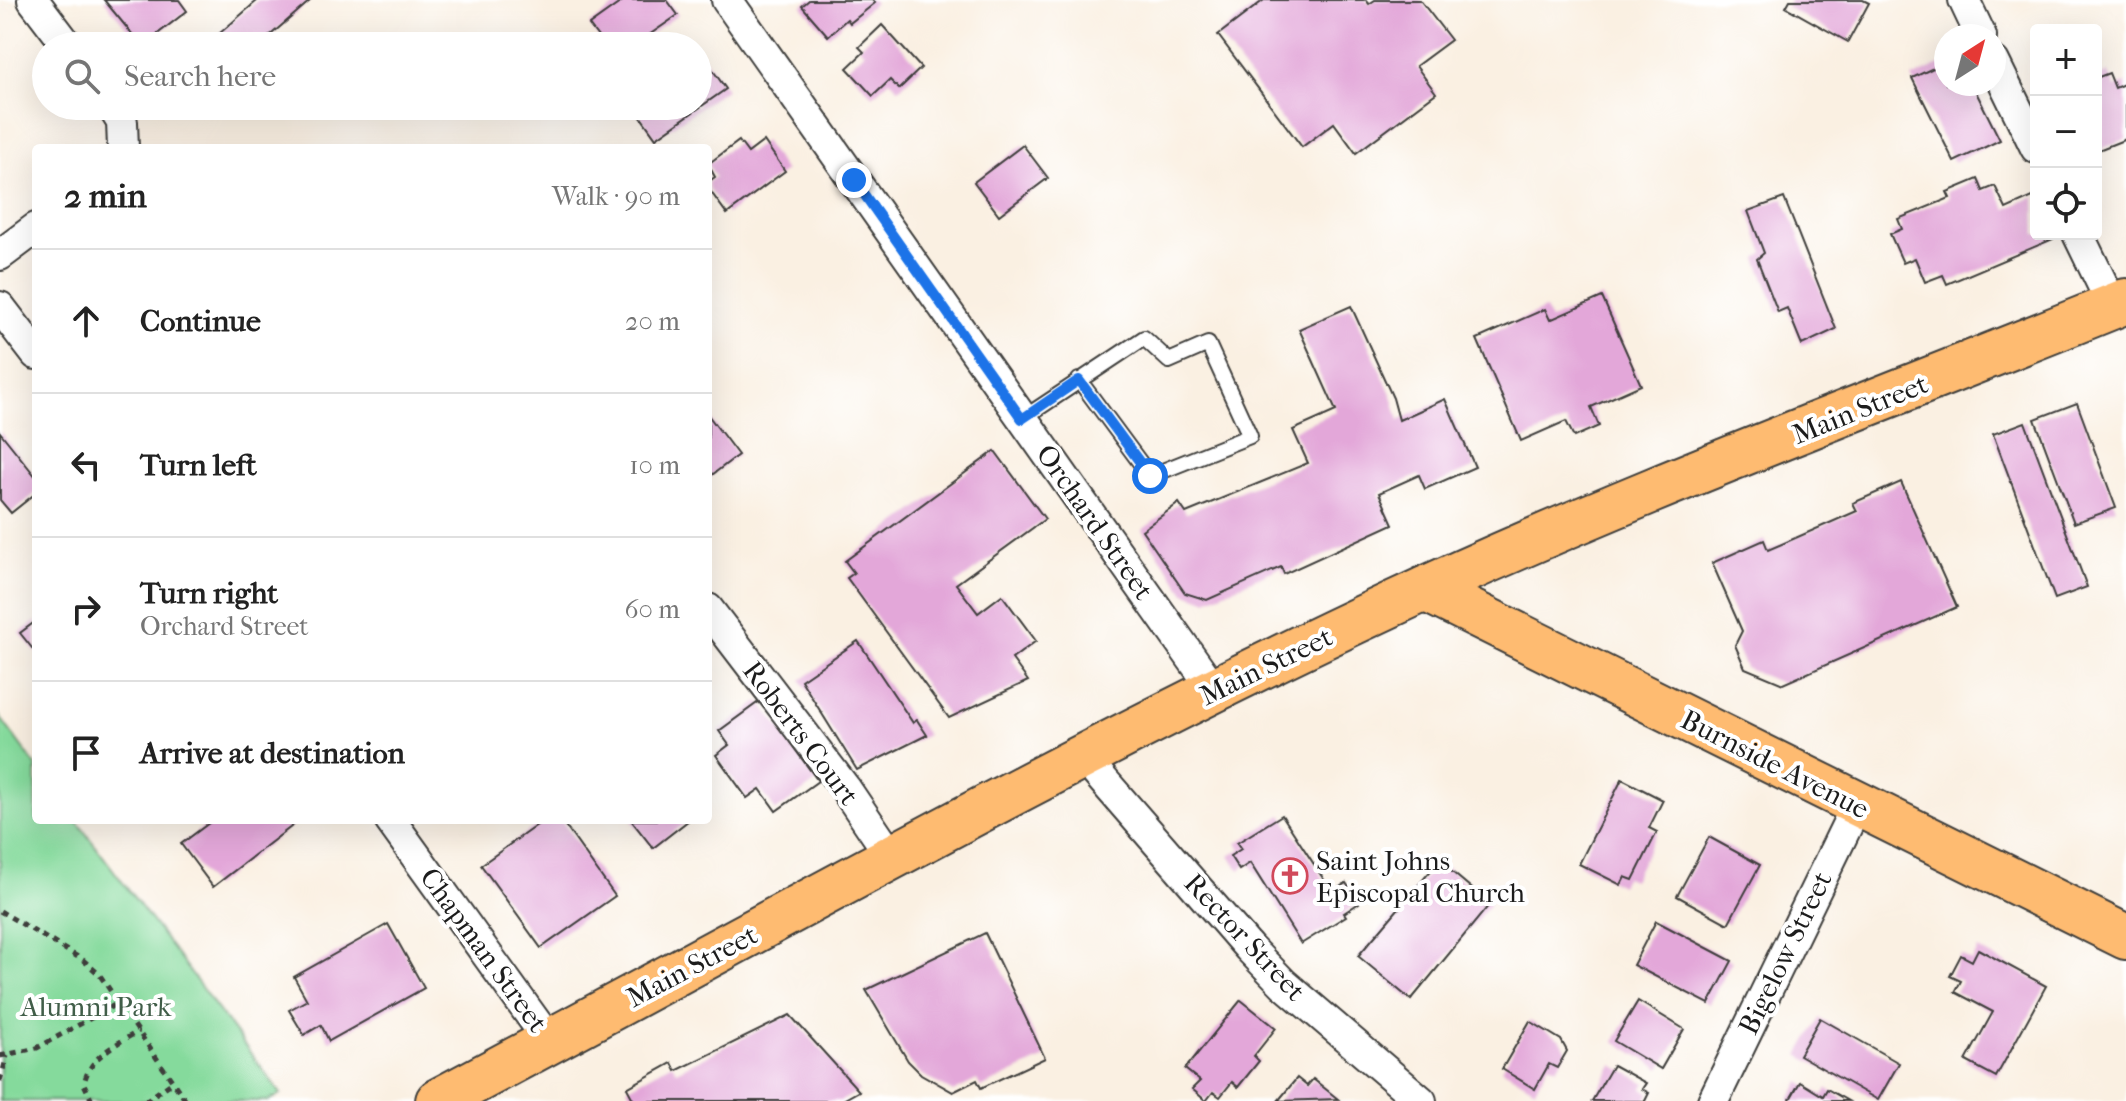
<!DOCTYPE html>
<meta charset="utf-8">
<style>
body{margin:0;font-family:"IM FELL French Canon",serif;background:#f2f2f2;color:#222}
.controls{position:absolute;right:24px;top:24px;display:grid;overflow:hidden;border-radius:8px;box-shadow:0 8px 32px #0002}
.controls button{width:72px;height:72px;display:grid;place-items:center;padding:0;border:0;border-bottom:2px solid #e0e0e0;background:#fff;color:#222;font:40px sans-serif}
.compass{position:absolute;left:1934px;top:24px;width:72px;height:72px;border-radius:50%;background:#fff;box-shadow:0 8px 32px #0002;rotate:36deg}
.stop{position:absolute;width:24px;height:24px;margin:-18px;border:6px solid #1a73e8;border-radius:50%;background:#fff}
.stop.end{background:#1a73e8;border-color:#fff;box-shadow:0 2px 8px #0008}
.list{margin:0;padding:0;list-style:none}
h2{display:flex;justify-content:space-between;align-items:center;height:104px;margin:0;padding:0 32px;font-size:34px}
h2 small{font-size:26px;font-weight:400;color:#767676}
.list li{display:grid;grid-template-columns:52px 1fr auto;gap:24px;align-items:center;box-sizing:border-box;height:144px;padding:0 32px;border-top:2px solid #e0e0e0}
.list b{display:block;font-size:30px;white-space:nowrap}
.list p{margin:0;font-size:26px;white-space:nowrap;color:#767676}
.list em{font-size:26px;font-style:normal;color:#767676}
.icon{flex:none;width:44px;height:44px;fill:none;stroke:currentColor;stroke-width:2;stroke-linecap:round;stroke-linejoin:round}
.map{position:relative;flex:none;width:2126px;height:1101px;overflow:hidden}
.search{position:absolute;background:#fff;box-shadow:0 8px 32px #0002;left:32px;top:32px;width:680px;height:88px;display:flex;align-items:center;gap:20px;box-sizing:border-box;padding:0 28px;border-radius:44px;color:#767676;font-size:30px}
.panel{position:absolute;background:#fff;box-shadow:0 8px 32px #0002;left:32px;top:144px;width:680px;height:680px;border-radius:8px}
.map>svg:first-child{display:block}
.green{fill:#85da9c;stroke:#507b5c;stroke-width:2}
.building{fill:#e3a7d9}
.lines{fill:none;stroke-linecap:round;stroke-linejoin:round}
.service-casing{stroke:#3d3c3a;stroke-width:18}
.minor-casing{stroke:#3d3c3a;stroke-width:34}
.primary-casing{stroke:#3d3c3a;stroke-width:48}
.trunk-casing{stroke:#3d3c3a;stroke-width:48}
.path{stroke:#3d3c3a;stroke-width:5;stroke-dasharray:6 6;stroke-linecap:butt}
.service{stroke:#fff;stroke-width:14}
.minor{stroke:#fff;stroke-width:30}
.primary{stroke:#febb71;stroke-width:44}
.trunk{stroke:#febb71;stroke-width:44}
.route{stroke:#1a73e8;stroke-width:10}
.labels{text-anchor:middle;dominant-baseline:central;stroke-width:8;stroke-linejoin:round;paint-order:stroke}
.street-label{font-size:28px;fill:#1c1c1c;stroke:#fff}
.poi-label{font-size:28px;fill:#1c1c1c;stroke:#fff;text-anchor:start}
.park-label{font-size:28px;fill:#415e49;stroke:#fff}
</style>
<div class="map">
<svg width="2126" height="1101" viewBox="0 0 2126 1101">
<rect width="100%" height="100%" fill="#fff"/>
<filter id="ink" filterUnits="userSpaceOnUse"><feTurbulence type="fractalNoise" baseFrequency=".0125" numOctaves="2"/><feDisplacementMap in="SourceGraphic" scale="16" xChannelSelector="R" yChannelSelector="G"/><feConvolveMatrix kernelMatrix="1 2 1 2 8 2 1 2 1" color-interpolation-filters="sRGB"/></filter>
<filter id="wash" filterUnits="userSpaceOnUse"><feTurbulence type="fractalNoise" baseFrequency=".006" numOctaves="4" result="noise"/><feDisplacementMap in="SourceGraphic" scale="32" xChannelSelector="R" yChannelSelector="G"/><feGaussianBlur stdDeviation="1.8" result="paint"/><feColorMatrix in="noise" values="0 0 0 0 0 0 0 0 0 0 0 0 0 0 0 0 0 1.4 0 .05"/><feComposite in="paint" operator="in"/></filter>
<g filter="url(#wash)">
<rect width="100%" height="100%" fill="#faf0e2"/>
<polygon class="green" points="0,717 36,766 36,820 76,820 281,1094 268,1101 0,1101"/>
<g id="blocks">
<g class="building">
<polygon points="104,0 179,0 187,11 142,46"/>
<polygon points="258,0 311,0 258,46 217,46 212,40"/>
<polygon points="624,0 667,0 678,15 633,46 605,46 589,25"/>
<polygon points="809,0 872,0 875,3 850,23 847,19 828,36 802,6"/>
<polygon points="1264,0 1366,0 1369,4 1375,0 1420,0 1451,40 1416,66 1436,93 1356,153 1334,123 1302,147 1218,35"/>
<polygon points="1790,0 1863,0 1869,3 1848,42 1786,7"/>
<polygon points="882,25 921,68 899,89 890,80 873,96 847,68 864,52 859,47"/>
<polygon points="698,49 726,89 656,138 633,106 698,106"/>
<polygon points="1946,62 1946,84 1972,84 2000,140 1954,162 1912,78"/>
<polygon points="2109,73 2115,88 2126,83 2126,139 2096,151 2096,78"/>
<polygon points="739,141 748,153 764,141 785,171 727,214 708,188 708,182 715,177 708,164"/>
<polygon points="1023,145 1048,178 999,215 974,182"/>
<polygon points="1978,179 1983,191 1995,186 2006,209 2035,196 2036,234 2051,234 2053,239 1947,284 1943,275 1925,282 1915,258 1903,263 1890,234 1902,229 1898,219 1950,198 1947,192"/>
<polygon points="1784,198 1836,329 1802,345 1787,308 1778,312 1757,259 1764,253 1748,211"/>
<polygon points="1602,297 1641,385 1591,407 1599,426 1574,437 1566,421 1521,441 1477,339 1545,309 1550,320"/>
<polygon points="1351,306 1393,398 1399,420 1445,399 1475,467 1425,489 1419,475 1379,493 1393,524 1284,574 1281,567 1207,600 1185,593 1142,530 1179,503 1186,513 1308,463 1293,430 1336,411 1299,329"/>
<polygon points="2077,403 2116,508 2074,523 2035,419"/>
<polygon points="708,415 738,455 708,478"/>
<polygon points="2025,422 2087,587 2055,599 1993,434"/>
<polygon points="0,432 36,477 36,493 11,513 0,500"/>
<polygon points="995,451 1045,519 956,584 978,613 1002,595 1036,641 1012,659 1028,681 949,718 847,578 854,573 845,561"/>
<polygon points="1901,482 1957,607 1783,684 1745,668 1735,645 1742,631 1712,563 1764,540 1768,550 1857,511 1853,503"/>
<polygon points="36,621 36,653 20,633"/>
<polygon points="858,641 913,723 917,720 927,735 857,770 801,680"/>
<polygon points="760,701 818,781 776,811 760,789 747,798 716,755 729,745 719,731"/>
<polygon points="1622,779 1663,800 1649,828 1657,832 1633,880 1625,877 1621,885 1579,864"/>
<polygon points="1282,815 1332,892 1346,883 1359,903 1344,913 1346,916 1301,944 1250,863 1239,870 1230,856 1241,849 1237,843"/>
<polygon points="213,820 300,820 213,887 181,844"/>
<polygon points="544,820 561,820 615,896 541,948 481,865"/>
<polygon points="631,820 689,820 653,848"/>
<polygon points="1709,837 1760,865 1728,924 1677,896"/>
<polygon points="1439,861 1490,904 1411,1000 1358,956"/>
<polygon points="1656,921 1732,961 1709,1004 1633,965"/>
<polygon points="388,924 424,988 329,1041 321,1025 304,1035 289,1010 307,1000 294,977"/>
<polygon points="985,933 1045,1058 981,1088 977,1080 953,1092 921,1074 908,1061 866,990"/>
<polygon points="1978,949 2046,986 1996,1077 1966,1061 1993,1012 1955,992 1961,981 1950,976 1961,955 1972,961"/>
<polygon points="1241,1000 1276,1028 1254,1056 1259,1061 1238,1087 1232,1082 1220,1097 1213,1092 1206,1101 1192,1089 1200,1081 1185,1069"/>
<polygon points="1638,1001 1684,1029 1661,1069 1614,1041"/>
<polygon points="790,1015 859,1091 841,1101 634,1101 627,1088 672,1063 676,1071"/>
<polygon points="1820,1018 1899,1063 1878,1100 1799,1055"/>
<polygon points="1530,1021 1561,1040 1567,1051 1557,1068 1549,1064 1535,1089 1502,1069"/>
<polygon points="1613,1065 1646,1083 1642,1089 1649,1093 1645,1101 1592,1101"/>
<polygon points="1297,1078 1307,1086 1313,1079 1338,1099 1278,1101"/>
<polygon points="1800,1082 1823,1096 1827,1089 1848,1101 1789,1101"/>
</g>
</g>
</g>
<g filter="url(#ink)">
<use href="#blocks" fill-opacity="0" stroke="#3d3c3a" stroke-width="2"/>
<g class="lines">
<defs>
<polyline id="service" points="1022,419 1144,338 1169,361 1208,344 1250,436 1150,476 1079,380"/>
<g id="minor">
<polyline points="33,0 68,46"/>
<polyline points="727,0 1215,691"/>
<polyline points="1964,0 1981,36"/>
<polyline points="1994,62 2036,148"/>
<polyline points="112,106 122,122 123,148"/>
<polyline points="2078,234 2113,306"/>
<polyline points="0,255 36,228"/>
<polyline points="0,307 36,354"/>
<polyline points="708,609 845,788 893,859"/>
<polyline points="1084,758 1249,948 1284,984 1421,1101"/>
<polyline points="390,820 550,1042"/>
<polyline points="1713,1101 1857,805"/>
</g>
<polyline id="primary" points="1425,589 2126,937"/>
<path id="trunk" d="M438,1101C753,934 1065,757 1388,606C1629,493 1880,401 2126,301"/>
</defs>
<use href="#service" class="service-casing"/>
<use href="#minor" class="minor-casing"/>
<use href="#primary" class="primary-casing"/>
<use href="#trunk" class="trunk-casing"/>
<g class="path">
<polyline points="0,911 83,960 99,974 186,1101"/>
<polyline points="0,1056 37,1048 120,1002"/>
<polyline points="0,1081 7,1056"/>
<path d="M92,1101L84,1084C89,1056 117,1044 139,1031"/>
<polyline points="145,1101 173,1082"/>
</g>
<use href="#service" class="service"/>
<use href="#minor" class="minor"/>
<use href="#primary" class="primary"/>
<use href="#trunk" class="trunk"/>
</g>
</g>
<g class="lines" filter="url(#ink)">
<polyline class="route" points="854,180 1022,419 1079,380 1150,476"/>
</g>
<defs>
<symbol id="church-ring" viewBox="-11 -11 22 22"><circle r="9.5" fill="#fff" stroke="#d1495b" stroke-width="1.5"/><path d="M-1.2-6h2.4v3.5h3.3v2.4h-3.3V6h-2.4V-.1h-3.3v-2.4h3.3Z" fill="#d1495b"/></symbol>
</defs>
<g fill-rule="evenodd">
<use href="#church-ring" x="1270" y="856" width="40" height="40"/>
</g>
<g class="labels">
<g class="street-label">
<text transform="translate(1860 409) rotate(-22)">Main Street</text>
<text transform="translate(1095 522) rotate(55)">Orchard Street</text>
<text transform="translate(1266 666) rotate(-26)">Main Street</text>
<text transform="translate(801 733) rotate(53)">Roberts Court</text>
<text transform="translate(1775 764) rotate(27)">Burnside Avenue</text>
<text transform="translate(1245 937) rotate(47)">Rector Street</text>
<text transform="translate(484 950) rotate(54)">Chapman Street</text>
<text transform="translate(1785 953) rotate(-64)">Bigelow Street</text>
<text transform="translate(692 966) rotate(-28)">Main Street</text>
</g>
<g class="poi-label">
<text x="1316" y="860">Saint Johns<tspan x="1316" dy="32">Episcopal Church</tspan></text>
</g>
<g class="park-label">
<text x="96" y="1006">Alumni Park</text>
</g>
</g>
</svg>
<div class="controls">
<button>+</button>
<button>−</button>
<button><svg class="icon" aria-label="locate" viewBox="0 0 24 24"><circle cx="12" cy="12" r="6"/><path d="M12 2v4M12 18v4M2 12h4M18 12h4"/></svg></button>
</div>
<svg class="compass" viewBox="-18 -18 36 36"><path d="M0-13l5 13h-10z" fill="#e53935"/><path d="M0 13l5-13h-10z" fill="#767676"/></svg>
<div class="stop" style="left:1150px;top:476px"></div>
<div class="stop end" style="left:854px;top:180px"></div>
<div class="search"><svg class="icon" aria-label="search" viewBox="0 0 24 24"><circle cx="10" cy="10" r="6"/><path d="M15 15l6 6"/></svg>Search here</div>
<section class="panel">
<h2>2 min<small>Walk · 90 m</small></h2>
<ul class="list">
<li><svg class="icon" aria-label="ahead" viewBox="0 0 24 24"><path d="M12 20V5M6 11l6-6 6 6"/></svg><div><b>Continue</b></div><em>20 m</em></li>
<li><svg class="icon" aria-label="left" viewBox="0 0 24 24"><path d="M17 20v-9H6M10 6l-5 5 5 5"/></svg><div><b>Turn left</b></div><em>10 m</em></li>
<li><svg class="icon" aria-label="right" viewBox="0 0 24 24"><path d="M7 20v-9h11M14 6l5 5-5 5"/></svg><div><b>Turn right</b><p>Orchard Street</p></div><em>60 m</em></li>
<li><svg class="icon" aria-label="arrive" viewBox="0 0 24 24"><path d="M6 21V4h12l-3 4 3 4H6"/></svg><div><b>Arrive at destination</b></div></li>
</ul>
</section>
</div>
